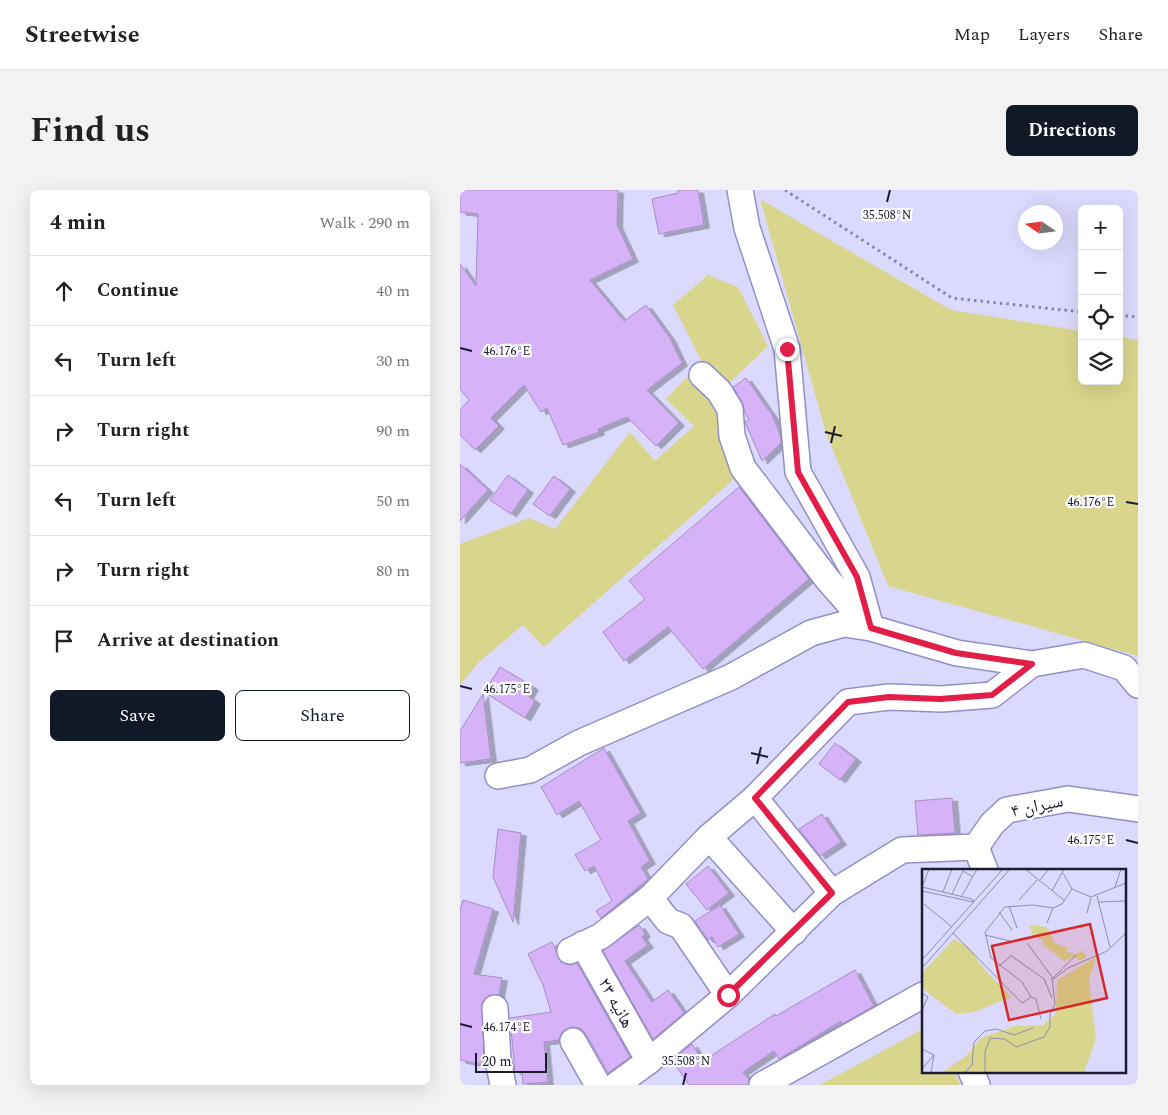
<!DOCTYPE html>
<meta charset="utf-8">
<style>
body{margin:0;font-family:Spectral,"Noto Naskh Arabic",serif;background:#f2f2f2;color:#222}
.controls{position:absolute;right:15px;top:15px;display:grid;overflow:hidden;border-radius:8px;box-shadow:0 5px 20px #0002}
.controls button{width:45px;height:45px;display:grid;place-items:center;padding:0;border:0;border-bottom:1px solid #e0e0e0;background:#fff;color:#222;font:25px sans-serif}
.compass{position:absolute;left:558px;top:15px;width:45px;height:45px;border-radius:50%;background:#fff;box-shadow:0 5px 20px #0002;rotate:283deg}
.scale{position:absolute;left:15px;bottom:12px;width:72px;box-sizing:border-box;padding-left:5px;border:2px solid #1d1b30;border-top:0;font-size:14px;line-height:18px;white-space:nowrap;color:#1d1b30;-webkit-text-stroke:4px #fff;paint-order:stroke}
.stop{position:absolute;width:15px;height:15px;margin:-11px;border:4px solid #e11d48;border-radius:50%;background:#fff}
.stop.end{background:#e11d48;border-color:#fff;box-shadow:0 1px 5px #0008}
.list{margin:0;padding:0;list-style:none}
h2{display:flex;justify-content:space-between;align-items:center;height:65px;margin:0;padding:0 20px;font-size:21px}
h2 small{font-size:16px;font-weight:400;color:#767676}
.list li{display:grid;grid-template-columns:32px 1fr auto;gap:15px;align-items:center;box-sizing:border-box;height:70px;padding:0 20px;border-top:1px solid #e0e0e0}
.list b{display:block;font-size:19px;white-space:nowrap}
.list em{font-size:16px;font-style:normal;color:#767676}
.actions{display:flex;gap:10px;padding:15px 20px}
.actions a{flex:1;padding:11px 0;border:1px solid #111827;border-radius:8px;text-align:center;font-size:18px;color:#111827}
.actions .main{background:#111827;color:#fff}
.icon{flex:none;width:28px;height:28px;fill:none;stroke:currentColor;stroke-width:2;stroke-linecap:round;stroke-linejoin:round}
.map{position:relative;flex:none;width:678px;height:895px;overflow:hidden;border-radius:8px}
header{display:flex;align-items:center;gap:30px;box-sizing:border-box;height:70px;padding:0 25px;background:#fff;border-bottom:1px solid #e0e0e0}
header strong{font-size:24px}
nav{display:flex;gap:28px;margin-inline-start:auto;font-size:18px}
.intro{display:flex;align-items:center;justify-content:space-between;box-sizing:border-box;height:120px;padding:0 30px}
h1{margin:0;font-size:35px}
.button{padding:12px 22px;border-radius:8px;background:#111827;color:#fff;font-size:18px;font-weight:700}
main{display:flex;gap:30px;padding:0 30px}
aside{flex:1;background:#fff;border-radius:8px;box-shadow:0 5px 20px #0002}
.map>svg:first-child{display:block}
.green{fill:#d8d68c}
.building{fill:#d6b3f9;stroke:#a78dc2;filter:url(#shadow)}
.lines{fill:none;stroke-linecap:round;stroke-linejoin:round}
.minor-casing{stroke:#928fc6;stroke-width:28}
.path{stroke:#8786a3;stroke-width:3;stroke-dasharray:2.5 4;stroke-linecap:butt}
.minor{stroke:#fff;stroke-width:25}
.route{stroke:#e11d48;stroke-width:6}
.ticks{fill:none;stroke:#1d1b30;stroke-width:2}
.labels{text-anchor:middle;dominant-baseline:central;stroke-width:4.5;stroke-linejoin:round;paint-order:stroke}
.street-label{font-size:18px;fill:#1d1b30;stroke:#fff}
.inset-road{fill:none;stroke:#8f8eac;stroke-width:1}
.view{fill:#d62828;fill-opacity:0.15;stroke:#d62828;stroke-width:2.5}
.inset-edge{fill:none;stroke:#1d1b30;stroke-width:2.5}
.ticks-label{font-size:12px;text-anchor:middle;fill:#1d1b30;stroke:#fff;stroke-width:4.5;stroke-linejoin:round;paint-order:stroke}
</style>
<header>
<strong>Streetwise</strong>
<nav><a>Map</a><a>Layers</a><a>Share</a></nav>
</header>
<div class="intro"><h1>Find us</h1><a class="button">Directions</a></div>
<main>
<aside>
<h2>4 min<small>Walk · 290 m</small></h2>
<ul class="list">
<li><svg class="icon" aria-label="ahead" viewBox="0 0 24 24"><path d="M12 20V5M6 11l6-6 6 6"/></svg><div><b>Continue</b></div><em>40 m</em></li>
<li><svg class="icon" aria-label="left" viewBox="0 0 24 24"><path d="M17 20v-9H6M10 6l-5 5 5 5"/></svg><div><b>Turn left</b></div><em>30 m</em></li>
<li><svg class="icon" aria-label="right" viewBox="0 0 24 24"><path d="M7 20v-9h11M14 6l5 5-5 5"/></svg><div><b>Turn right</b></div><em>90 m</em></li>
<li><svg class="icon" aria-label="left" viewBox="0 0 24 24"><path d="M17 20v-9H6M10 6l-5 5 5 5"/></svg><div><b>Turn left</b></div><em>50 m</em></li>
<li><svg class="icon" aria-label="right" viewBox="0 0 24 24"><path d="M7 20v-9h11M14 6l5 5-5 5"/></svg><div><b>Turn right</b></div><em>80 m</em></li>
<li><svg class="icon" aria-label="arrive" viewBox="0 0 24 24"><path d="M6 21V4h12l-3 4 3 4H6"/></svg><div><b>Arrive at destination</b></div></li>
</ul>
<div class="actions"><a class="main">Save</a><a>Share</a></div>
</aside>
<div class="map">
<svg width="678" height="895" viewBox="0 0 678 895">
<defs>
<filter id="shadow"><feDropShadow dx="5.5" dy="3" stdDeviation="0" flood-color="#0004"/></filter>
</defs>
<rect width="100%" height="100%" fill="#dbdafe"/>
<g class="green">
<polygon points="300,9 491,120 622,141 622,191 659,191 659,147 678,150 678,466 428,396 366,243"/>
<polygon points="248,85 278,97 308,156 252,210 274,289 84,457 63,435 19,472 0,495 0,354 69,328 95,339 170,242 195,271 234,236 206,209 242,172 213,115"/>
<polygon points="463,839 463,881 495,881 500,895 360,895"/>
</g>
<g class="building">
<polygon points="0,0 158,0 157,35 173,69 130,90 164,131 186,115 210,148 222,173 187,200 219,233 196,256 167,227 138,239 139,242 103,255 87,218 81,222 64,195 31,228 39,236 15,260 0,245 0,220 9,210 0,199 0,74 16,96 18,24 0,22"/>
<polygon points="218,0 238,0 244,35 199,44 192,9 214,4 218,3"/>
<polygon points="286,188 312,225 320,245 321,253 302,271 285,232 289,230 285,223 282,212 273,197"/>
<polygon points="0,274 28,300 0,331"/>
<polygon points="48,285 68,300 51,324 30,310"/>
<polygon points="94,286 110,299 90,326 73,314"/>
<polygon points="279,297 349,389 243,479 208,437 164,471 143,442 185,409 169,391"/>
<polygon points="40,477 73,497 68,506 75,511 65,528 24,502"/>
<polygon points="23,504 31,569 0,573 0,541"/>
<polygon points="375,553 396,569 380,590 359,574"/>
<polygon points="144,558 181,623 168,631 190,671 181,677 188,689 141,728 136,721 152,711 134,676 125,681 115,665 141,650 119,611 97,625 81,597"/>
<polygon points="492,608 495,643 458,645 455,611"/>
<polygon points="362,624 381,652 360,666 339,639"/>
<polygon points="38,639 61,643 53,732 33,687"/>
<polygon points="248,676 269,703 247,720 226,694"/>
<polygon points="3,710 33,719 14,784 42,788 39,805 28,806 22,812 24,875 0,870 0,721"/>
<polygon points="260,715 279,744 258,757 252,747 248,750 235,731"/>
<polygon points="179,735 185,744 182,747 188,755 165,771 192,812 208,800 224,823 193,849 143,761"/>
<polygon points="92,752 101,772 109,775 117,773 170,867 148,883 126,844 120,838 113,837 106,839 99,850 84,852 88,892 63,894 62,881 55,882 50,828 91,822 83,795 68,764"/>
<polygon points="395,780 414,816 382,834 381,831 319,869 314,861 283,882 289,890 288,895 229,895 212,870 232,854 243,871 315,824 316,826"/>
</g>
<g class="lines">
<defs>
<g id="minor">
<polyline points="280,0 287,38 327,159 338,282 397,387 411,438"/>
<polyline points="242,185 259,201 270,219 272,246 283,278 368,390 406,433"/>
<polyline points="38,586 70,580 119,553 271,487 351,443 384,434 411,438 497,463 572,474 624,465 664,478 678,495"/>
<polyline points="295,608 372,703"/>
<polyline points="249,647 334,742"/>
<polyline points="525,680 516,657 532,634 547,620 608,609 678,619"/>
<polyline points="190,708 208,731 221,736 268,805"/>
<polyline points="123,754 189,871"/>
<polyline points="110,761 141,746 190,708 249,647 295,608 388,512 429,507 481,509 532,505 572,474"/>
<polyline points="35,818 38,869 43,895"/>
<polyline points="113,851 138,895"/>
<polyline points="511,881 517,895"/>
<polyline points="156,895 189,871 268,805 372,703 442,660 516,657"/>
<polyline points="302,895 463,805"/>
</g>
</defs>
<use href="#minor" class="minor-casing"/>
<g class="path">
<polyline points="325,0 492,108 622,122"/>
<polyline points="659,125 678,127"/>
</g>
<use href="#minor" class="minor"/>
</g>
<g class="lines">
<polyline class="route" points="268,805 372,703 295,608 388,512 429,507 480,509 532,505 572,474 496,463 411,438 397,387 338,282 327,159"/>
</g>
<path class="ticks" d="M427,12L430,0M0,158L12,161M365,242L382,246M371,253L375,236M666,312L678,314M0,496L12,499M291,563L308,567M297,574L301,557M666,650L678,653M0,834L12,837M223,895L226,883"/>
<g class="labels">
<g class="street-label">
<text transform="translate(577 616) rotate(-12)">سیران ۴</text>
<text transform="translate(156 813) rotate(61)">هانیه ۲۳</text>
</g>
</g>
<g transform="translate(462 679)">
<rect width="204" height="204" fill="#dbdafe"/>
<path d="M107,56L125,58L133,74L146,79L144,83L155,85L161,81L164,88L159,92L151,88L143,92L120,75L122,72L111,66ZM32,70L48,79L57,94L89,128L52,143L34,145L0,119V104ZM174,88L167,111L174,170L162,203H21L44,187L59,169L93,157L121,156L134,144L135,111Z" fill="#d8d68c"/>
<path class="inset-road" d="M103,0L142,31M141,4L150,20L169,28L204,14M117,12L127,0M0,18L7,0M0,18L50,30L52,33M193,18L199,0M0,22L52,33M130,22L142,0M21,23L30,0M30,25L41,2L51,8M40,27L55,0M175,27L188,78M97,31L115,11M177,33L204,32M2,35L30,58M87,37L95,59M77,43L90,61M165,44L169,29M125,54L131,39M31,64L100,134L109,128L114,130L119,150M63,66L88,72M88,86L122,110L130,129M0,91L81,0M77,97L89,87M0,99L88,0M131,109L154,86M130,111L146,99L185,82L204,64M0,124L6,128L0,141M109,128L100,113L69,89L63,63L83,38L111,36L131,39L140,35L150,20M0,180L12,186L0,200M9,203L12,186M43,203L50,196L52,173L63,162L74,160L92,166L111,159M63,203V183L68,169L83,170L94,178L122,168L128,158V145L133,135L130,108L105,74"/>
<path class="view" d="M168,55L185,129L87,151L70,77Z"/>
<rect width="204" height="204" class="inset-edge"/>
</g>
<g class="ticks-label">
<text x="427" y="29">35.508°N</text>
<text x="47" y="165">46.176°E</text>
<text x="631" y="316">46.176°E</text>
<text x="47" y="503">46.175°E</text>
<text x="631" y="654">46.175°E</text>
<text x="47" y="841">46.174°E</text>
<text x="226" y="875">35.508°N</text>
</g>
</svg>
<div class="controls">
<button>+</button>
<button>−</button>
<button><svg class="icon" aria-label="locate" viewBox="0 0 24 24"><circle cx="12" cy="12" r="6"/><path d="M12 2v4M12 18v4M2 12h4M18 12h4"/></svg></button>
<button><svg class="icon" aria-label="layers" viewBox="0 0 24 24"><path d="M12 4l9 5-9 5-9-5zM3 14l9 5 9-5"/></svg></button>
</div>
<svg class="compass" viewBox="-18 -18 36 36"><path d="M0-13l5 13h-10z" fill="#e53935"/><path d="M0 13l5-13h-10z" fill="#767676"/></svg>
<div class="scale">20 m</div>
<div class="stop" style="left:268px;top:805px"></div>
<div class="stop end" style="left:327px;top:159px"></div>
</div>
</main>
